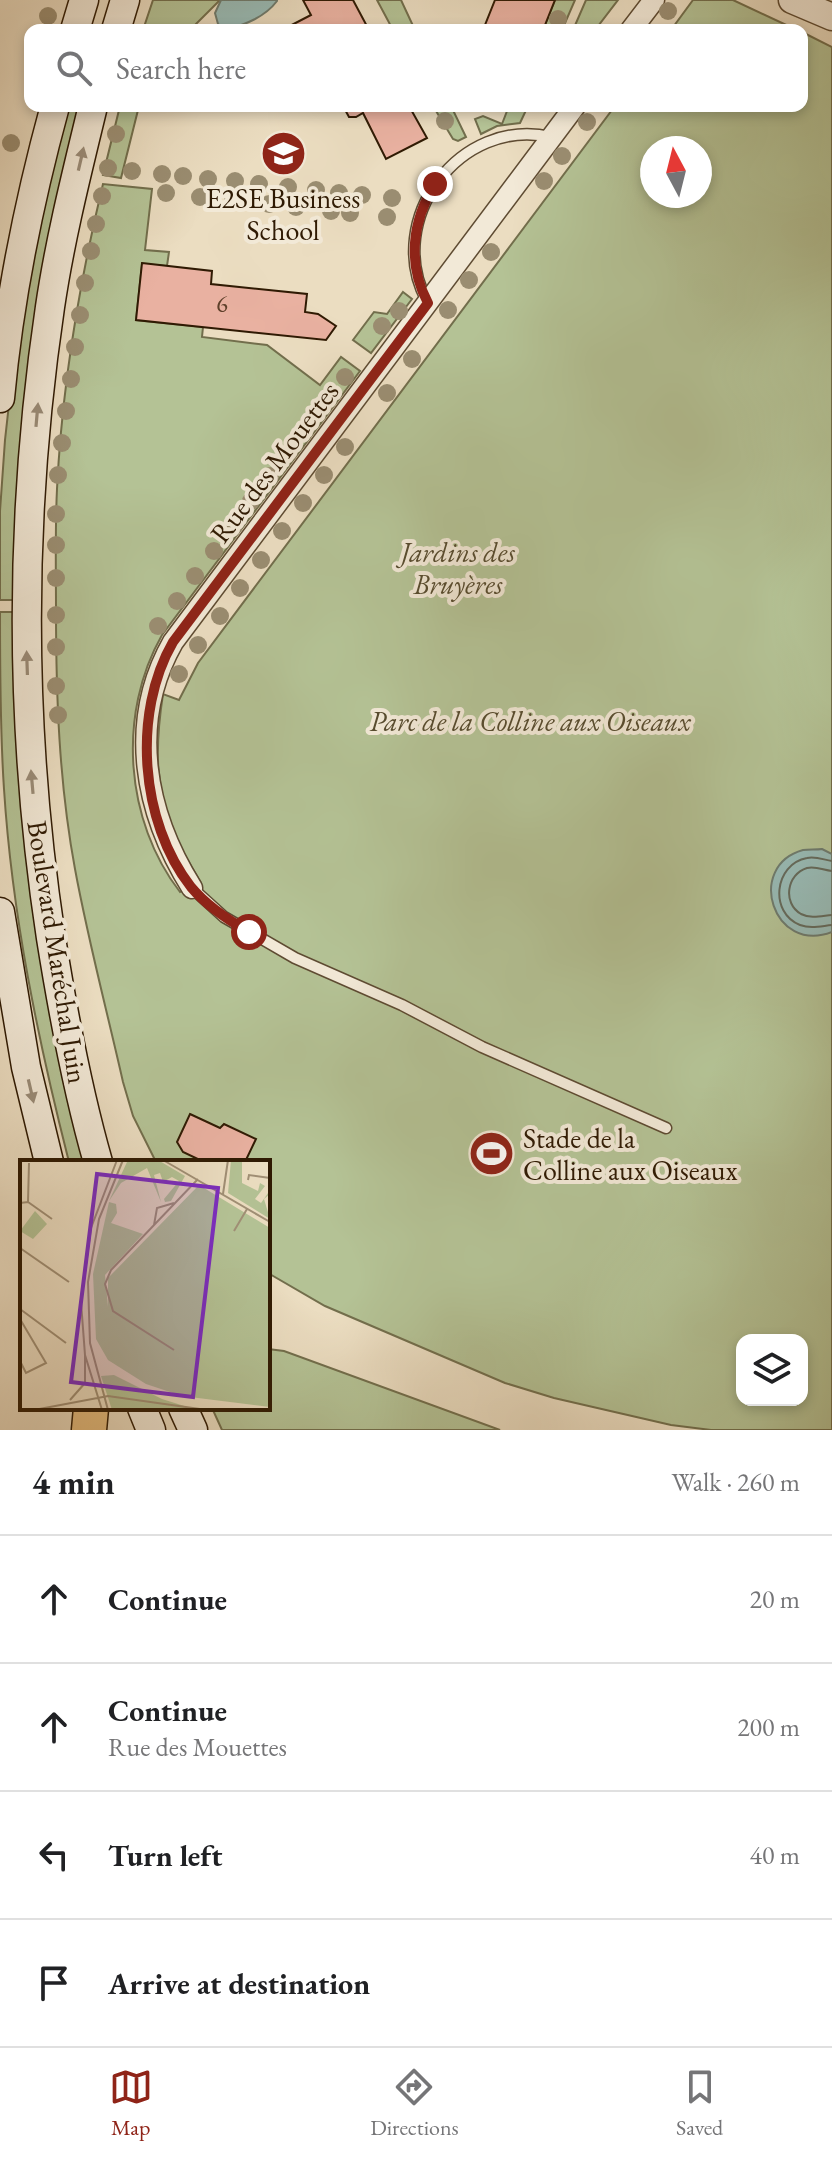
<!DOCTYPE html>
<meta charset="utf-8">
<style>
body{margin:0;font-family:"EB Garamond",serif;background:#f2f2f2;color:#202124}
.controls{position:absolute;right:24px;bottom:24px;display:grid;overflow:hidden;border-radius:16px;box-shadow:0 4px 12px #0003}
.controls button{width:72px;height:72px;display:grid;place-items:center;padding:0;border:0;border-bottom:2px solid #e0e0e0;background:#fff;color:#202124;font:40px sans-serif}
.compass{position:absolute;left:640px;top:136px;width:72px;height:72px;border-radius:50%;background:#fff;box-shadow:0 4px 12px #0003;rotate:353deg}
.stop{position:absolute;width:24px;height:24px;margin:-18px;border:6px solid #8f2418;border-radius:50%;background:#fff}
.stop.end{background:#8f2418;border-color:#fff;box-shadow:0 2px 8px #0008}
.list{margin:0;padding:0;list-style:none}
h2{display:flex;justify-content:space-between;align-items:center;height:104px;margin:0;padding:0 32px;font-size:34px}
h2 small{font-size:26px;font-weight:400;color:#757577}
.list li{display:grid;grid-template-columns:52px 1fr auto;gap:24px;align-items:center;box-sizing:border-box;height:128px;padding:0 32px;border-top:2px solid #e0e0e0}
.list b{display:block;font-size:30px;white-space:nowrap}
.list p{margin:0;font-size:26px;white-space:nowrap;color:#757577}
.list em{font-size:26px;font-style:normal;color:#757577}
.icon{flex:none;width:44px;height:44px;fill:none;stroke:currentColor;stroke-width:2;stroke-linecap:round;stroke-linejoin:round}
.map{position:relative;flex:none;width:832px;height:1430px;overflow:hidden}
.search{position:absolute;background:#fff;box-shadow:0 4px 12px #0003;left:24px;right:24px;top:24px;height:88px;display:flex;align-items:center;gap:20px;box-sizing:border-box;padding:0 28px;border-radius:16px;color:#757577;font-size:30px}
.sheet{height:616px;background:#fff}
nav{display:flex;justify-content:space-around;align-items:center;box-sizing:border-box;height:112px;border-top:2px solid #e0e0e0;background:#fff;font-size:22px;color:#757577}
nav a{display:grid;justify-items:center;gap:4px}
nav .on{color:#8f2418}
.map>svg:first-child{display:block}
.green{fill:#b4c295;stroke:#726e4c;stroke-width:2;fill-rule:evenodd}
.water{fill:#98bbb6;stroke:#6e7b6e;stroke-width:2}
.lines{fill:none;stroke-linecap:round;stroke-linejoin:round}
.shore{stroke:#646a5c;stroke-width:2}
.building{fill:#e9b1a1;stroke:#2f1a03;stroke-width:2}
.service-casing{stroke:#5e4b32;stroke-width:13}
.minor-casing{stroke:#5e4b32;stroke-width:23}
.tertiary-casing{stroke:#5e4b32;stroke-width:29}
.secondary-casing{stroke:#2f1a03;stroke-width:31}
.trunk-casing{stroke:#2f1a03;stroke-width:37}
.service{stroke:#f2e9d7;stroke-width:10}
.minor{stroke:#f2e9d7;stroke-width:20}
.tertiary{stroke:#f2e9d7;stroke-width:26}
.secondary{stroke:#f2e9d7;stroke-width:28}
.trunk{stroke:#e6be80;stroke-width:34}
.tree{fill:#9a8d71}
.oneway{fill:#9a8c78}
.route{stroke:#8f2418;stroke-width:10}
.labels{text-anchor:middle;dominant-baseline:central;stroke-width:8;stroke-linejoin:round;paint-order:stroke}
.number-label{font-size:24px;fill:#5e402a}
.poi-label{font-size:28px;fill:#2f1a03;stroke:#f2e9d7}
.street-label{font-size:28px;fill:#2f1a03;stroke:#f2e9d7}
.park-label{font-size:28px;font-style:italic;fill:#574c2f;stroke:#f2e9d7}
.inset-road{fill:none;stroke:#a08f75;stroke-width:2}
.view{fill:#7b2cbf;fill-opacity:0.15;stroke:#7b2cbf;stroke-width:4}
.inset-edge{fill:none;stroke:#2f1a03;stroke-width:4}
</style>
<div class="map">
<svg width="832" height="1430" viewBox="0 0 832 1430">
<rect width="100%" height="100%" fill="#ebddc1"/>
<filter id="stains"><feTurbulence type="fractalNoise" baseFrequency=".0025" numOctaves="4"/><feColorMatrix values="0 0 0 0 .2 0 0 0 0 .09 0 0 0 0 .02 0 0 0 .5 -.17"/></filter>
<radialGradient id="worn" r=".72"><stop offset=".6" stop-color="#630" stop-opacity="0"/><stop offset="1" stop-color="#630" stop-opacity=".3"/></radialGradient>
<g class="green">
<polygon points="153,0 220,0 190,30 143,30"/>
<polygon points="377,0 401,0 415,30 393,30"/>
<polygon points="555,0 575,0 562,30 543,30"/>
<polygon points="586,0 618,0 595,30 573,30"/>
<polygon points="693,0 733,0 797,30 671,30"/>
<path d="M802,32L832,47V1430H711L671,1425L554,1398L505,1383L325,1306L268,1273V1162H156L133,1116L123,1082C107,1011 88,940 75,869C59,783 56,696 56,610C56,569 55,529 57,489C62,386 79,284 103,184L152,189L145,250L169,252L167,266L142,264L136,320L203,327L202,337L267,345L320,385L341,357L360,371L162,635C117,714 125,821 180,892L201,883C193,869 184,855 177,840C154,791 155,746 163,694L179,700L198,663L615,106H802ZM652,148H700V196H652ZM742,1340H802V1400H742Z"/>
<polygon points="64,106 83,106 17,600 0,600 0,511 5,440 17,332"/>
<polygon points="120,106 139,106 121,178 103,175"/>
<polygon points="433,106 451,106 466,137 458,141 453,139"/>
<polygon points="509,106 528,106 520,123 497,126 481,134 475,119 483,116 502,124"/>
<polygon points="403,292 412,299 371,353 353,340 374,312 387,314"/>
<path d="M0,612H14L87,1162H69C38,1040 12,915 4,789C0,730 0,671 0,612Z"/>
<polygon points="268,1349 284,1351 500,1430 222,1430 212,1408 268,1408"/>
</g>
<g class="water">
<path d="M221,0H277V1C265,17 246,24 227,30L218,24L215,13Z"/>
<path d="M822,849L832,854V932C773,955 745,866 803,850C809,849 816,850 822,849Z"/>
</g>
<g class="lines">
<g class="shore">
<path d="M832,861C824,860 816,856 807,858C774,864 769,913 800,925C811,929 821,926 832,925"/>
<path d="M832,871C823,870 816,866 807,868C787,874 782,903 801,914C811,919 821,916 832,915"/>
</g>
</g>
<g class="building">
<polygon points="303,0 353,0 369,30 282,30 311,15"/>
<polygon points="495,0 555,0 543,30 483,30"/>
<polygon points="343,106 409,106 427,138 386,159 363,113 356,117 349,117"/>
<polygon points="142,263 212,271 211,284 307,294 305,312 318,314 336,326 326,340 136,320"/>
<polygon points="190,1114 220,1128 224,1124 256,1139 245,1162 204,1162 183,1152 177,1142"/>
</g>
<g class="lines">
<defs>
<g id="service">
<path d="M427,301C383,220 460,116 551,137"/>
<polyline points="192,888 224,917 295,958 402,1005 482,1047 666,1128"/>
</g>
<g id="minor">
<polyline points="631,30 654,0"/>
<path d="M192,888C145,813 127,723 173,642L575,106"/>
</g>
<polyline id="tertiary" points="792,0 832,17"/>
<g id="secondary">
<polyline points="75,30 84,0"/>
<polyline points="116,30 125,0"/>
<path d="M93,106C77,172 60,239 50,307C19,516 19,728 51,938C63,1013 77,1089 98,1162"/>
<path d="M0,398C9,299 29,201 55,106"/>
<polyline points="0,912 26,1067 49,1162"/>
<polyline points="142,1408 151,1430"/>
<polyline points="183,1408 193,1430"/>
</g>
<polyline id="trunk" points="89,1430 91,1408"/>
</defs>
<use href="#service" class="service-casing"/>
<use href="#minor" class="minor-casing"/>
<use href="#tertiary" class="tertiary-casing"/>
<use href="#secondary" class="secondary-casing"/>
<use href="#trunk" class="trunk-casing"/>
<use href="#service" class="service"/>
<use href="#minor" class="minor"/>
<use href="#tertiary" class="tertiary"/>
<use href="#secondary" class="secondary"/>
<use href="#trunk" class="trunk"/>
</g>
<g class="tree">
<circle cx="668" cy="11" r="9"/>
<circle cx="48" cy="16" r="9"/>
<circle cx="558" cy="19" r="9"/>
<circle cx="445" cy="121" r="9"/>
<circle cx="587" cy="122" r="9"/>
<circle cx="116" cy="134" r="9"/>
<circle cx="11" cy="143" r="9"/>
<circle cx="562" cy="156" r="9"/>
<circle cx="108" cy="168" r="9"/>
<circle cx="132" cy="171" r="9"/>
<circle cx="162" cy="174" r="9"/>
<circle cx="183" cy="176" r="9"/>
<circle cx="208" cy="179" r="9"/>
<circle cx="235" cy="181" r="9"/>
<circle cx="544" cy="181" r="9"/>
<circle cx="259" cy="184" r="9"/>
<circle cx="288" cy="187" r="9"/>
<circle cx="316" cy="190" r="9"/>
<circle cx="166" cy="193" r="9"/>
<circle cx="339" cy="193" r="9"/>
<circle cx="362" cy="195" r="9"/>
<circle cx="102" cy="196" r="9"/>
<circle cx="200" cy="197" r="9"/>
<circle cx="392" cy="198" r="9"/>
<circle cx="233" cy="200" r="9"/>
<circle cx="269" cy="204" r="9"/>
<circle cx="296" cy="207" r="9"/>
<circle cx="331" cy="211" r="9"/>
<circle cx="350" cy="213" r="9"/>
<circle cx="387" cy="217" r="9"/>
<circle cx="96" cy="224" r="9"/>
<circle cx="91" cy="251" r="9"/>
<circle cx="491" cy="252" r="9"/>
<circle cx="469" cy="280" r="9"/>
<circle cx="85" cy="283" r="9"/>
<circle cx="448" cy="310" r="9"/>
<circle cx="399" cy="311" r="9"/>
<circle cx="80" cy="315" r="9"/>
<circle cx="382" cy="326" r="9"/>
<circle cx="75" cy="347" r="9"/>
<circle cx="412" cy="359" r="9"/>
<circle cx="345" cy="377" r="9"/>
<circle cx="71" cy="379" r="9"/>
<circle cx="387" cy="393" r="9"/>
<circle cx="326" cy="402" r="9"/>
<circle cx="66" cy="411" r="9"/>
<circle cx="307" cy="426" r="9"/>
<circle cx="62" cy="443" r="9"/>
<circle cx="345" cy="447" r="9"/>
<circle cx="289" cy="452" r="9"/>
<circle cx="58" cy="475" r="9"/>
<circle cx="324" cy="475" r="9"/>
<circle cx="270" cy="476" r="9"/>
<circle cx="251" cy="501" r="9"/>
<circle cx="303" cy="503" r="9"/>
<circle cx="56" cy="514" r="9"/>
<circle cx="233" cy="527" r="9"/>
<circle cx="282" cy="531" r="9"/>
<circle cx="56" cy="545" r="9"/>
<circle cx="214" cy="551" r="9"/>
<circle cx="261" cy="560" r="9"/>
<circle cx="195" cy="576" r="9"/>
<circle cx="56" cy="578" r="9"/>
<circle cx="240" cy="588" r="9"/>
<circle cx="177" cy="601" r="9"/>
<circle cx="56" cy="615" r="9"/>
<circle cx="220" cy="616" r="9"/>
<circle cx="158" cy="626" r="9"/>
<circle cx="198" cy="645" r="9"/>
<circle cx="56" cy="647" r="9"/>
<circle cx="179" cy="674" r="9"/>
<circle cx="56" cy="686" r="9"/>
<circle cx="58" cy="715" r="9"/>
</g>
<defs><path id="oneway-solid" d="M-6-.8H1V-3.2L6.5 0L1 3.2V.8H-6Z" transform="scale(2)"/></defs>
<g class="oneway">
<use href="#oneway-solid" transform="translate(81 159) rotate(-77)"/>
<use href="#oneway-solid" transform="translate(37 415) rotate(-85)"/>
<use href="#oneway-solid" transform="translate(27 663) rotate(-92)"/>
<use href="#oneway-solid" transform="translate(32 782) rotate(-95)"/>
<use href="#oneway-solid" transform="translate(31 1091) rotate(77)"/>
</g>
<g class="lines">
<path class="route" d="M249,932C228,920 206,905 191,887C140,822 132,713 173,642L428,303C407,264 412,221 435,184"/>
</g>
<defs>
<symbol id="university-disc" viewBox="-11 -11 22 22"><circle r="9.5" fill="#8f2418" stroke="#f2e9d7"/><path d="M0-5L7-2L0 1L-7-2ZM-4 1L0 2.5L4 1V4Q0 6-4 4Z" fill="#fff"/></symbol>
<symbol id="stadium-disc" viewBox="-11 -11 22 22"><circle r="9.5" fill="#8f2418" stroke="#f2e9d7"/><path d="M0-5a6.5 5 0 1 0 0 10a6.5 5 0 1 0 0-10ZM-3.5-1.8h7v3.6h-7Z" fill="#fff"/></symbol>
</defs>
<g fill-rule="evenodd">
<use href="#university-disc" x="258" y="128" width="51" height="51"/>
<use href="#stadium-disc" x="466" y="1128" width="51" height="51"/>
</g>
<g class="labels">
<g class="number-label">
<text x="222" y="303">6</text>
</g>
<g class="poi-label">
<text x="283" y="198">E2SE Business<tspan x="283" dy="32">School</tspan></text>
<text x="523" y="1138" text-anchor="start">Stade de la<tspan x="523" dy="32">Colline aux Oiseaux</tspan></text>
</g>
<g class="street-label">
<text transform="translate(274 462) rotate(-53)">Rue des Mouettes</text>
<text transform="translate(58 952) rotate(81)">Boulevard Maréchal Juin</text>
</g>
<g class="park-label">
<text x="458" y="552">Jardins des<tspan x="458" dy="32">Bruyères</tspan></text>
<text x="530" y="721">Parc de la Colline aux Oiseaux</text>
</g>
</g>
<g transform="translate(20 1160)">
<rect width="250" height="250" fill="#ebddc1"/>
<path d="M138,0L165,16L151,41L145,42L144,39L159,21L152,17L143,22L140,13L134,15L141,42L127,8L101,23L89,41L107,2ZM211,0H234L222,1V23L238,31L240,23L245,26L235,39L241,43L248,33L250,34L244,39L250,59L208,33ZM179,25L250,68V247L162,236L126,224L88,200L76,179L73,114L89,42L96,44L97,53L91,63L123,74L85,115L88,147V118ZM15,51L27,64L13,79L0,71ZM94,215L142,239L177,250H92L81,216Z" fill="#b4c295"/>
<path class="inset-road" d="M143,0L250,62M228,20L229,15L250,18M203,34L208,0M8,42L9,3M0,43L8,42L32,59M134,65L137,48L154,43M214,71L227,49M0,88L49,122M0,149L46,183M0,159L26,203L6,213L0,201M154,190L93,151L85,124L91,110L178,19M50,240L65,223V195M14,250L88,236L187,250M82,250L65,195L61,142L71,68L97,0M88,250L70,183L68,122L79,59L103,0"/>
<path class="view" d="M77,14L198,28L173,237L51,222Z"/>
<rect width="250" height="250" class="inset-edge"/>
</g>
<rect width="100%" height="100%" filter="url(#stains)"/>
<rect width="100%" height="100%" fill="url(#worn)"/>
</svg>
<div class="controls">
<button><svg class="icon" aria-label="layers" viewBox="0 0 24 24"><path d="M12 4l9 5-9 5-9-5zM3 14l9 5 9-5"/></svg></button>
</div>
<svg class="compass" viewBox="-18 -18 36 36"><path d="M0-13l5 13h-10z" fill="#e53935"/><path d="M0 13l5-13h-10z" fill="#757577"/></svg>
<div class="stop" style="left:249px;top:932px"></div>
<div class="stop end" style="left:435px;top:184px"></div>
<div class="search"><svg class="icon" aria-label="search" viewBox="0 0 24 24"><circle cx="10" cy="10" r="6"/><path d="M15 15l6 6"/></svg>Search here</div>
</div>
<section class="sheet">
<h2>4 min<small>Walk · 260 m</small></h2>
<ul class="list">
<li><svg class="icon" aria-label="ahead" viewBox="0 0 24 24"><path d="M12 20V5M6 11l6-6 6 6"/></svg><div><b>Continue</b></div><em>20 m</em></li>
<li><svg class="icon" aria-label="ahead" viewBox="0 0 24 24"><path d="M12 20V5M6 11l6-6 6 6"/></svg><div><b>Continue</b><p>Rue des Mouettes</p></div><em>200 m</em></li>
<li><svg class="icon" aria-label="left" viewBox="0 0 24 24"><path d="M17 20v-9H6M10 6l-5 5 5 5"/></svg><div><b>Turn left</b></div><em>40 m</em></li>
<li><svg class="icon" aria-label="arrive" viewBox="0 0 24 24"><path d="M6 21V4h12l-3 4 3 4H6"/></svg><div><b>Arrive at destination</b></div></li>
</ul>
</section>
<nav>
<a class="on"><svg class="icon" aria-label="map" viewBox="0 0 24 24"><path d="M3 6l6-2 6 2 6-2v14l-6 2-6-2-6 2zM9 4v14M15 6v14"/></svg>Map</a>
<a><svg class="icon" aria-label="directions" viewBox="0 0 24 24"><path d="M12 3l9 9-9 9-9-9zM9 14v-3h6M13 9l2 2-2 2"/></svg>Directions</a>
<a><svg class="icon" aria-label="saved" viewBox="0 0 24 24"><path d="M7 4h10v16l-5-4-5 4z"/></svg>Saved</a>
</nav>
